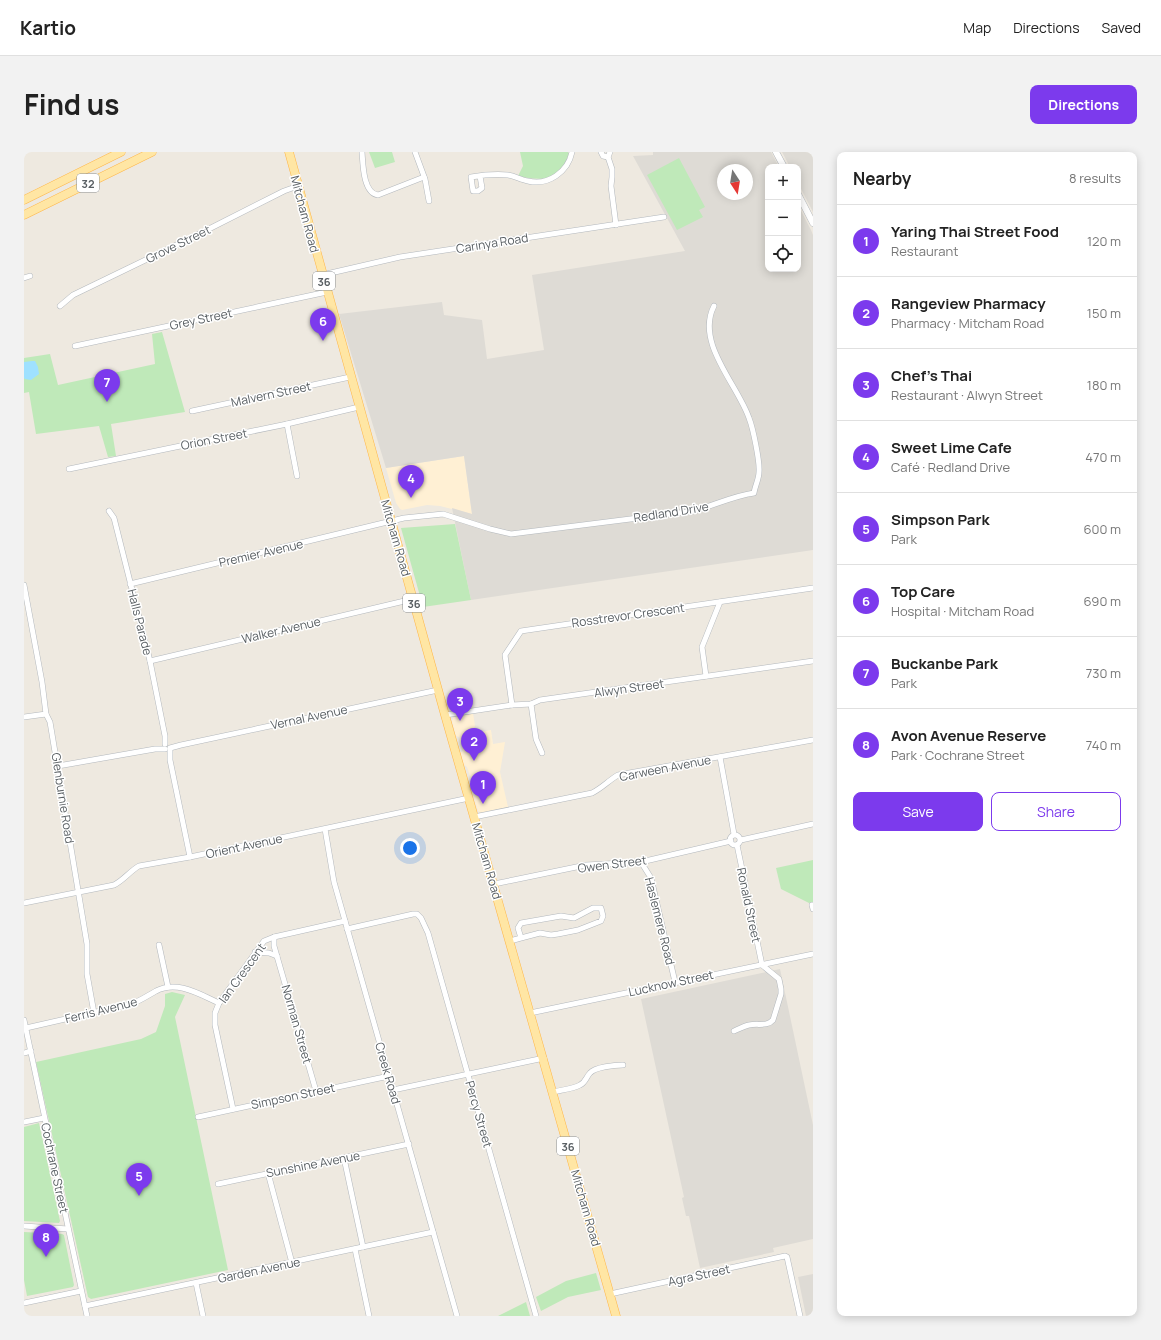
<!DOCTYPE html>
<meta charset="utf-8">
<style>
body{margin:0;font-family:Manrope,sans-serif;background:#f2f2f2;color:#222}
.controls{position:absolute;right:12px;top:12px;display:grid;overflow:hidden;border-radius:8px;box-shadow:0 2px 10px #0003}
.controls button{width:36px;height:36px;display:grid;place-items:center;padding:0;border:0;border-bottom:1px solid #e0e0e0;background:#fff;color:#222;font:20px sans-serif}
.compass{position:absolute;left:693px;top:12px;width:36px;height:36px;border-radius:50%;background:#fff;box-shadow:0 2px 10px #0003;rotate:168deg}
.you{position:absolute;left:386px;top:696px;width:14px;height:14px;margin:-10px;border:3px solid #fff;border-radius:50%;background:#1a73e8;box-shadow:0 0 0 6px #1a73e833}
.badge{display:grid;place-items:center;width:26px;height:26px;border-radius:50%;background:#7c3aed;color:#fff;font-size:13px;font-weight:700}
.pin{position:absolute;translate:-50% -33px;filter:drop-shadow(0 1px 2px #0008)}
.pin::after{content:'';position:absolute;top:21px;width:14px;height:12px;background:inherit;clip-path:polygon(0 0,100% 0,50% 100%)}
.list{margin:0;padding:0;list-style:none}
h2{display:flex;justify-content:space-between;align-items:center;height:52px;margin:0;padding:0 16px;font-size:17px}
h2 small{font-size:13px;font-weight:400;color:#767676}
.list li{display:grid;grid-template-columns:26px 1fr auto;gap:12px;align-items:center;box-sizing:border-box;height:72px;padding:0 16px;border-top:1px solid #e0e0e0}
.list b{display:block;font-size:15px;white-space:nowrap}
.list p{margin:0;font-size:13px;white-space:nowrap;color:#767676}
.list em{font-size:13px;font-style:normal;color:#767676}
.actions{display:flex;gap:8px;padding:12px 16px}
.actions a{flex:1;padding:9px 0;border:1px solid #7c3aed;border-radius:8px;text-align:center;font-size:14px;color:#7c3aed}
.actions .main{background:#7c3aed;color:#fff}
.icon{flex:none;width:22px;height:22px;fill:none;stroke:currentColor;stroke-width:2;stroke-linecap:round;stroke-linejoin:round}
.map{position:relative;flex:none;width:789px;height:1164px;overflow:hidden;border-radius:8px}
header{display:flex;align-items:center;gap:24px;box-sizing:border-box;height:56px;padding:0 20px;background:#fff;border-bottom:1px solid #e0e0e0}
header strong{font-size:19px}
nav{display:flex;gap:22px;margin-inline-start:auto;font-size:14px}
.intro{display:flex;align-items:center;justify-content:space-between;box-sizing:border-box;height:96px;padding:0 24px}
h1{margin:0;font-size:28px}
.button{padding:10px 18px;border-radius:8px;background:#7c3aed;color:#fff;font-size:14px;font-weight:700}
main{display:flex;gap:24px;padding:0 24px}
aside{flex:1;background:#fff;border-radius:8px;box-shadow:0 2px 10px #0003}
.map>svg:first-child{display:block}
.commercial{fill:#fff0d4}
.industrial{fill:#dedbd5;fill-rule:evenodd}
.green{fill:#bfe9b9}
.water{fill:#9fe1ff}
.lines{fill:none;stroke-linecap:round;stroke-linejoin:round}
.minor-casing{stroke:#b3b8bd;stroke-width:6}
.tertiary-casing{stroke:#b3b8bd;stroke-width:7}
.primary-casing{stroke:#ffb648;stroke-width:9}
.minor{stroke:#fff;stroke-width:5}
.tertiary{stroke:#fff;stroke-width:6}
.primary{stroke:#ffe6a4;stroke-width:8}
.labels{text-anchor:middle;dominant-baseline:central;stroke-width:3;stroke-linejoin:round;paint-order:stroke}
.shield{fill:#fff;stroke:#8b8f92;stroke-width:1}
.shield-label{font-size:11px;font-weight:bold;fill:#595f63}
.street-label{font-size:12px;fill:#595f63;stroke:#fff}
</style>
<header>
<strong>Kartio</strong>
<nav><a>Map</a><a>Directions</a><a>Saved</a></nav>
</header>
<div class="intro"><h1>Find us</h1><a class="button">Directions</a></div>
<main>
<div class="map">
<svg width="789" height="1164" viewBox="0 0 789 1164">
<rect width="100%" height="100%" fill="#eee9e0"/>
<g class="commercial">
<polygon points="440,304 448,362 416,354 403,353 378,358 376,357 372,351 362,316"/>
<polygon points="449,561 451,574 450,576 446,577 447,581 467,578 469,592 481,590 476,620 484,655 457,661 454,659 447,636 449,633 443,615 439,612 436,600 438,600 439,598 435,585 432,584 428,569 429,566 432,563"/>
</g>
<g class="industrial">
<path d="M629,0H747L755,15H744V117H774V53L787,78L789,83V398L447,448L428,356L448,362L440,304L362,316L315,162L418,150L420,163L458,168L463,207L520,198L508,123L661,99L609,4L629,3ZM699,18H723V42H699Z"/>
<polygon points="758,0 789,0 789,60 774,31 774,15 766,15"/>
<polygon points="756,817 789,973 789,1087 749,1096 750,1100 676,1116 665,1064 662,1064 658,1046 660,1045 617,847"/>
<polygon points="789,1122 789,1164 782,1164 774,1125"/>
</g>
<g class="green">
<polygon points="345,0 368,0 371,10 351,16"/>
<path d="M496,0H544L545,2C543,6 541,12 539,16C529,31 508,27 494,24L499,14Z"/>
<polygon points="655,6 681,55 675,58 679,65 653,78 623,23"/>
<polygon points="138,180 161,260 87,272 92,304 84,305 75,274 12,282 5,240 0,241 0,206 26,202 34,233 131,212 128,182"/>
<polygon points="431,372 447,448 399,455 377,376"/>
<polygon points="789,708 789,750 785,751 757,737 752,716"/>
<polygon points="148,840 161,843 151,865 204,1118 67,1147 64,1145 12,910 117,887 132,880 141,854 141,842"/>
<polygon points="15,971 36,1069 35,1071 0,1069 0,975"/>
<polygon points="0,1080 38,1082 40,1083 50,1133 49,1135 3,1144 0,1128"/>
<polygon points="572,1121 577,1138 544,1145 517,1159 512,1145 542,1129"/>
<polygon points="502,1150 506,1164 474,1164"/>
</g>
<polygon class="water" points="8,209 11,209 14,215 15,222 7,228 1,227 0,226 0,210"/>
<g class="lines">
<defs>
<g id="minor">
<path d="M338,0C339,12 339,41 354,43L400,25"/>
<polyline points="391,0 401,27 405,49"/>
<polyline points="577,0 579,4 584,5"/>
<polyline points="586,0 584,5 588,17 588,25 587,34 592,73"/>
<path d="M456,24L458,36L454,39H449L447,25C459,23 472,22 484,23C491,24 497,28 504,29C524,34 544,20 548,0"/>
<polyline points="298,123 376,105 640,65"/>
<polyline points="0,126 6,124"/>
<polyline points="36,154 49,143 175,82 260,39 274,34"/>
<polyline points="51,194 303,140"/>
<polyline points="168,259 326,225"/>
<polyline points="263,272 273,324"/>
<polyline points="45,317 263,272 335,255"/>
<polyline points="85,359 90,366 126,509 141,584 141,592"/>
<path d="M106,432L380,366L419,362L466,377L487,382L670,359C691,353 709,344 730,341C731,334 735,327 735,320C736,310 729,276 725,266C714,233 671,191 690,154"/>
<polyline points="0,433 18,530 22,562 26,570 63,792 63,822 70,861"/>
<polyline points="126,509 389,447"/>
<polyline points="682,524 678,495 696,450"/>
<polyline points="507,552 512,587 518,601"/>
<polyline points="488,553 481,503 497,479 789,436"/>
<polyline points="421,563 488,553 507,552 516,548 789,509"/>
<polyline points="0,565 22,562"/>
<polyline points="146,596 157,593 414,538"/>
<polyline points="146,597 146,608 166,705"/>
<polyline points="696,605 710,682"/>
<polyline points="34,614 131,597 141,597"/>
<path d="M450,665L568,641C578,636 584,629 594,623L789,588"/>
<polyline points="301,677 310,730 433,1164"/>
<circle cx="711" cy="688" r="5"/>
<polyline points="717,688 789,672"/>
<polyline points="617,710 627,726 651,830"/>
<polyline points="470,732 562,713 617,710 707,689"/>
<path d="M0,751L90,733C100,728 106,719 115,714L166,705L445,646"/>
<polyline points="788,753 789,757"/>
<polyline points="323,777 389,762 393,762 397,766 404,781 512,1164"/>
<polyline points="250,785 250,794 292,939"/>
<polyline points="486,789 497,786 494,776 497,771 537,764 550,766 569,756 577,756 579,764 577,769 554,778 534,782 527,783 516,781 497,786"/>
<polyline points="135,793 144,835"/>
<polyline points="231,800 245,801 253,804"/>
<polyline points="506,861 789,802"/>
<polyline points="0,868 63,1164"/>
<path d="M2,876L107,852C116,849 123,844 132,839C153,828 175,842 195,851"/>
<path d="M710,879C715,877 720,874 725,873C734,871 743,875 749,868L757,842V837L755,827L738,813L713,693"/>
<polyline points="0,901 7,899"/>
<polyline points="369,938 520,906"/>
<path d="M529,940C537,938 549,937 556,933C562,930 562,925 566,921C571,915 591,913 599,913"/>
<polyline points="209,957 191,873 191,861 195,851 240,789 250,785 321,769"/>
<polyline points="174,965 365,924"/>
<polyline points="0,970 20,966"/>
<polyline points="320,1006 339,1095"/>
<polyline points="244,1021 268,1111"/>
<polyline points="194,1032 385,992"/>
<polyline points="0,1074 44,1077"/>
<polyline points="331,1097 345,1164"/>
<polyline points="172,1131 179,1164"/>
<polyline points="586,1142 761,1104 763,1105 776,1164"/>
<polyline points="0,1151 57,1139"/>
<polyline points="61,1154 409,1080"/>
</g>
<g id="tertiary">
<polyline points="752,0 760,15"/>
<polyline points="774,42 789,71"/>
</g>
<g id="primary">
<polyline points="265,0 421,563 592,1164"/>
<polyline points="0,48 97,0"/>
<polyline points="0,63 128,0"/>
</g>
</defs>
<use href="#minor" class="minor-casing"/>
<use href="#tertiary" class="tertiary-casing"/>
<use href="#primary" class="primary-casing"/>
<use href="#minor" class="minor"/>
<use href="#tertiary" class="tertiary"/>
<use href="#primary" class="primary"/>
</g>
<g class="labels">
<g class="shield">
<rect x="53" y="22" width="22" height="18" rx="3"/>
<rect x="289" y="120" width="22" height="18" rx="3"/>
<rect x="379" y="442" width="22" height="18" rx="3"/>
<rect x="533" y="985" width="22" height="18" rx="3"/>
</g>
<g class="shield-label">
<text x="64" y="31">32</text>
<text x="300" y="129">36</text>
<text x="390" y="451">36</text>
<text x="544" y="994">36</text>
</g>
<g class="street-label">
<text transform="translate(281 62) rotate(75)">Mitcham Road</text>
<text transform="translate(468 91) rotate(-9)">Carinya Road</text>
<text transform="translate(154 92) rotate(-26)">Grove Street</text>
<text transform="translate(177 167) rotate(-12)">Grey Street</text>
<text transform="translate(247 242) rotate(-12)">Malvern Street</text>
<text transform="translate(190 287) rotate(-11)">Orion Street</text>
<text transform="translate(647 360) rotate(-9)">Redland Drive</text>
<text transform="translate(372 386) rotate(74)">Mitcham Road</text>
<text transform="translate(237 401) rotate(-13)">Premier Avenue</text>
<text transform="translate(604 463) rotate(-8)">Rosstrevor Crescent</text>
<text transform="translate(116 470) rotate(76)">Halls Parade</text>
<text transform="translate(257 478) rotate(-13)">Walker Avenue</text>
<text transform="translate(605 536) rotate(-8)">Alwyn Street</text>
<text transform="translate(285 565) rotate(-12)">Vernal Avenue</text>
<text transform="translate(641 616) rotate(-11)">Carween Avenue</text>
<text transform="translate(39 646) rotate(81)">Glenburnie Road</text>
<text transform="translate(220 694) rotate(-12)">Orient Avenue</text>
<text transform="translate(463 709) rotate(74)">Mitcham Road</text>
<text transform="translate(588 712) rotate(-7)">Owen Street</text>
<text transform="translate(725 753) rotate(78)">Ronald Street</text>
<text transform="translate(636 769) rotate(76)">Haslemere Road</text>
<text transform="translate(218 821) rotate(-54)">Ian Crescent</text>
<text transform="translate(647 831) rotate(-12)">Lucknow Street</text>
<text transform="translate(77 858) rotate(-14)">Ferris Avenue</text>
<text transform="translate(273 872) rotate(74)">Norman Street</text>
<text transform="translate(364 921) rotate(74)">Creek Road</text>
<text transform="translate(269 944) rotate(-12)">Simpson Street</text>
<text transform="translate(455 962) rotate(74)">Percy Street</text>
<text transform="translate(289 1012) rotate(-11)">Sunshine Avenue</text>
<text transform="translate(31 1016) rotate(78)">Cochrane Street</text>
<text transform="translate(562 1056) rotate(74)">Mitcham Road</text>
<text transform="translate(235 1118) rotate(-12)">Garden Avenue</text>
<text transform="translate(675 1123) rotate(-12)">Agra Street</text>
</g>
</g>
</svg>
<div class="controls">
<button>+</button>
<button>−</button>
<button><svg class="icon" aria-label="locate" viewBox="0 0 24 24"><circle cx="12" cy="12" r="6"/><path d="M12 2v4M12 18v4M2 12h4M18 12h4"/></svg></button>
</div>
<svg class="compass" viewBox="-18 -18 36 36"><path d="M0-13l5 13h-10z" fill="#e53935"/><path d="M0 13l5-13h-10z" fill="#767676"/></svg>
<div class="you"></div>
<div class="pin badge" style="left:459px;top:652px">1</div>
<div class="pin badge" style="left:450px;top:609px">2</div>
<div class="pin badge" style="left:436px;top:569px">3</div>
<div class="pin badge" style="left:387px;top:346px">4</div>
<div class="pin badge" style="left:115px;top:1044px">5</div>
<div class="pin badge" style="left:299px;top:189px">6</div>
<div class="pin badge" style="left:83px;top:250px">7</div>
<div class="pin badge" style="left:22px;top:1105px">8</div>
</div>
<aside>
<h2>Nearby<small>8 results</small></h2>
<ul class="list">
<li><span class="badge">1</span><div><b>Yaring Thai Street Food</b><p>Restaurant</p></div><em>120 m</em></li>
<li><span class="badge">2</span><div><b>Rangeview Pharmacy</b><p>Pharmacy · Mitcham Road</p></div><em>150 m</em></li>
<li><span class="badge">3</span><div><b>Chef's Thai</b><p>Restaurant · Alwyn Street</p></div><em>180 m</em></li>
<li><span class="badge">4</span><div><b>Sweet Lime Cafe</b><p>Café · Redland Drive</p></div><em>470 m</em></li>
<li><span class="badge">5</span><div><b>Simpson Park</b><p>Park</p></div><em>600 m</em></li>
<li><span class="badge">6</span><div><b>Top Care</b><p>Hospital · Mitcham Road</p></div><em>690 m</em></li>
<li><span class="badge">7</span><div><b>Buckanbe Park</b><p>Park</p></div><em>730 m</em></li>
<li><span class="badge">8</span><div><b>Avon Avenue Reserve</b><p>Park · Cochrane Street</p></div><em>740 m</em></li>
</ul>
<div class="actions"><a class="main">Save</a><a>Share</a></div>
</aside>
</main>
